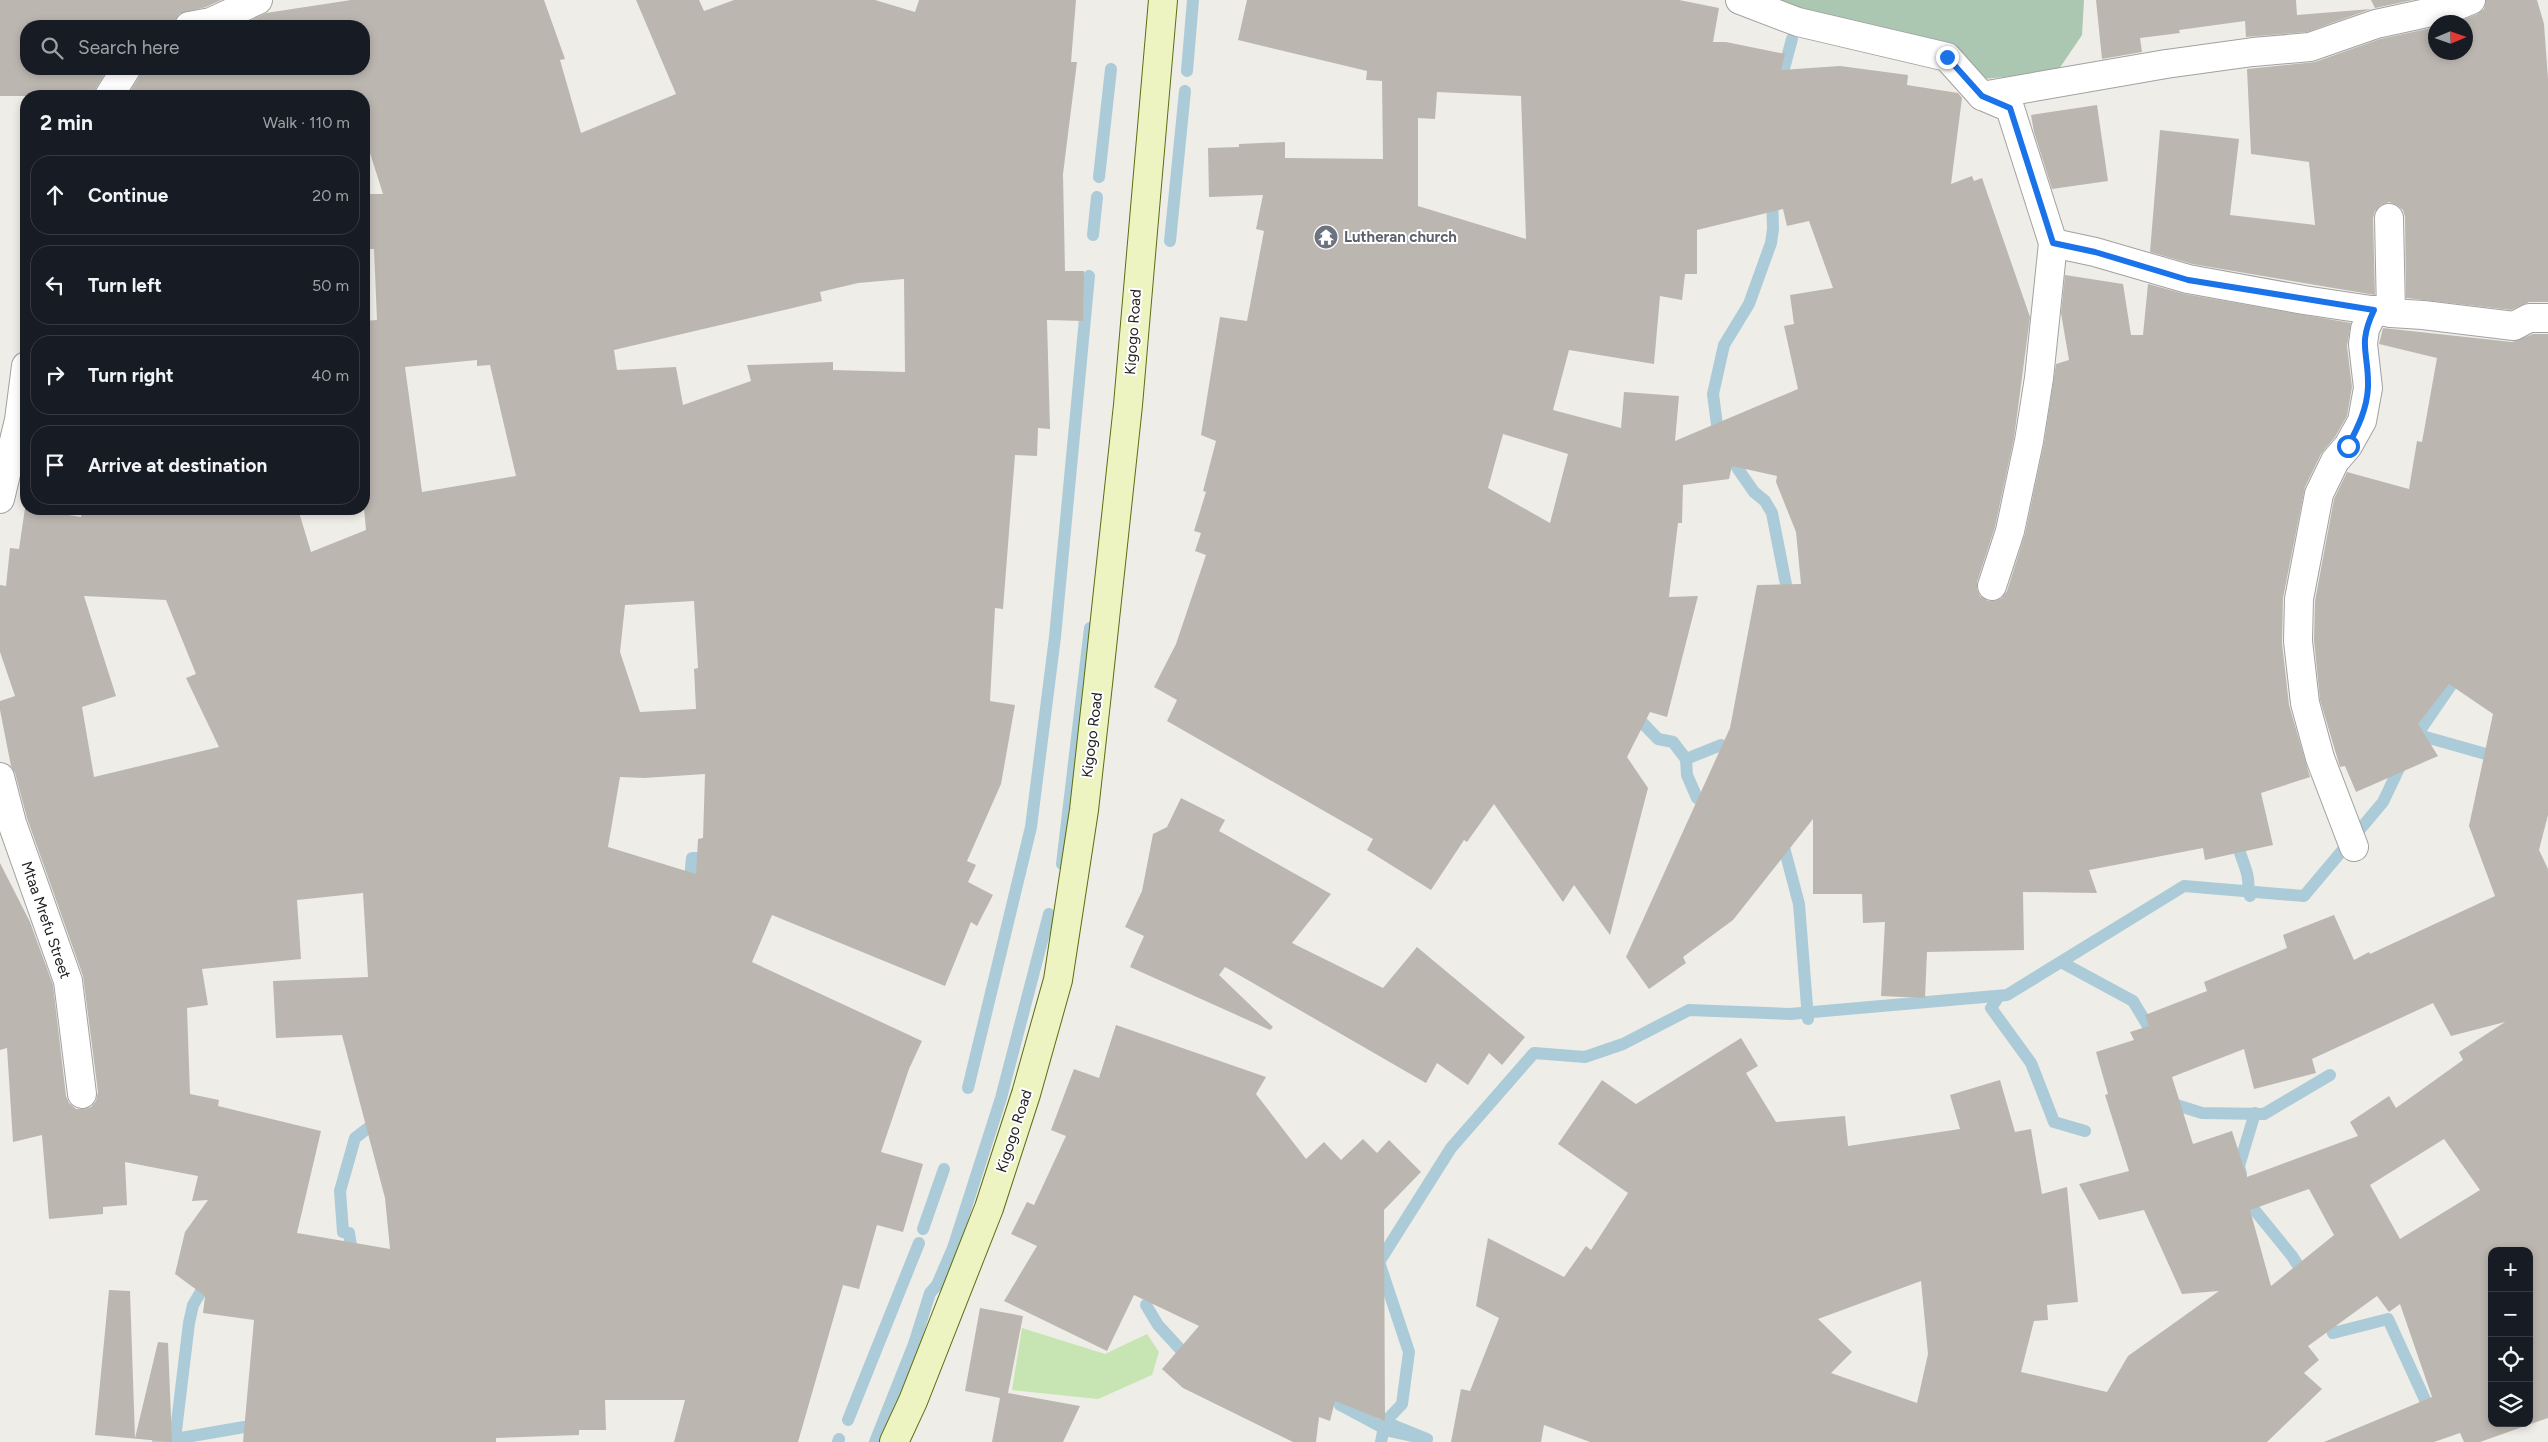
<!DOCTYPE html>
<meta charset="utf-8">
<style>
body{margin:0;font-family:Figtree,sans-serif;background:#242831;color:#f1f3f6}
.controls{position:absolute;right:15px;bottom:15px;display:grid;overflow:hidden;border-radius:10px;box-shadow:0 2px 8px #0003}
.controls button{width:45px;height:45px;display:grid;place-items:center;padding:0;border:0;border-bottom:1px solid #363941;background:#171b24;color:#f1f3f6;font:25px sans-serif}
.compass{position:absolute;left:2428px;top:15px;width:45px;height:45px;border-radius:50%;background:#171b24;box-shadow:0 2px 8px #0003;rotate:88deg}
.stop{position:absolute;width:15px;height:15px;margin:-11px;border:4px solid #1a73e8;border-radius:50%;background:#fff}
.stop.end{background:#1a73e8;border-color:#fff;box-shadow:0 1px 5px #0008}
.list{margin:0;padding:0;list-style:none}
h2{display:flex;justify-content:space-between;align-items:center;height:65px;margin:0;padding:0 20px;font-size:21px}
h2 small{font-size:16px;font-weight:400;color:#9ea1a6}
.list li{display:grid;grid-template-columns:32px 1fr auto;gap:15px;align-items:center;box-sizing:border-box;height:80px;margin:0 10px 10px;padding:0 10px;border:1px solid #363941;border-radius:20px}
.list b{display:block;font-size:19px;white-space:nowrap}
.list em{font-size:16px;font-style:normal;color:#9ea1a6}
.icon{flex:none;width:28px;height:28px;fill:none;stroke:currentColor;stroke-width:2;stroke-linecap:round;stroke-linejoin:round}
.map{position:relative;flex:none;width:2548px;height:1442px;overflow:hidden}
.search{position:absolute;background:#171b24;box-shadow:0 2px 8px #0003;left:20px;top:20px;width:350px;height:55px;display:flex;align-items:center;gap:12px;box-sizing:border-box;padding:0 18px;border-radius:20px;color:#9ea1a6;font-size:19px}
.panel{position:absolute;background:#171b24;box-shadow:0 2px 8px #0003;left:20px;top:90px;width:350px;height:425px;border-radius:20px}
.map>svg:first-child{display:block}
.grass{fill:#c7e4b3}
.cemetery{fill:#abc6b1}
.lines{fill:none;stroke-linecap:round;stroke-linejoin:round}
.stream{stroke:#accbd8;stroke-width:12}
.building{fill:#bcb6b0;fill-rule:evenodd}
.street-casing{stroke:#a1a1a1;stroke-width:30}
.secondary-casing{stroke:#5c6d11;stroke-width:30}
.street{stroke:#fff;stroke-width:28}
.secondary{stroke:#edf3c1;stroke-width:28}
.route{stroke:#1a73e8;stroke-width:6}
.labels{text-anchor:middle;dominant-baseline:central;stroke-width:4;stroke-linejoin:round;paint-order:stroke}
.worship-label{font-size:15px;font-weight:bold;fill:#5b616d;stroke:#fff;text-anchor:start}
.street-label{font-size:15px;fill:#202020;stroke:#fff}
</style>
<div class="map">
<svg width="2548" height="1442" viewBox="0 0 2548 1442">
<rect width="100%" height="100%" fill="#efede7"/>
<polygon class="grass" points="1022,1328 1105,1354 1147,1334 1159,1352 1152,1375 1098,1399 1012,1390"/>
<polygon class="cemetery" points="1759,0 2084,0 2082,35 2057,72 1983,79"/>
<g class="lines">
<g class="stream">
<polyline points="1187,71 1193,0"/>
<polyline points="1779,87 1792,39"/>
<polyline points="1099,177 1111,69"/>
<polyline points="1772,196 1773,229 1771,243 1749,304 1724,345 1713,394 1717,425 1738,469 1754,492 1765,501 1772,513 1789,600"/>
<polyline points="1093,235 1097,197"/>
<polyline points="1170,241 1185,91"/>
<polyline points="1632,712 1658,739 1673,742 1686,759 1687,775 1697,798 1712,808"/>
<polyline points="2415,734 2500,758"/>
<polyline points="2412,742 2460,672"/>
<polyline points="1686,759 1721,745 1737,752"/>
<polyline points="1781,836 1799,904 1808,1019"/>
<path d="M2236,838C2239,857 2251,872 2248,891L2250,896"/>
<polyline points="1062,864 1090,628"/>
<polyline points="684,888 690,879 692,858 713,858"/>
<polyline points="2067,959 2061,962 2133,1001 2148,1026 2153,1043"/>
<polyline points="1999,996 1991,1008 2031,1063 2054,1122 2085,1131"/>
<polyline points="968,1088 1031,827 1055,637 1089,276"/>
<polyline points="2169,1101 2170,1103 2202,1113 2264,1114 2330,1075"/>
<polyline points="2241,1174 2239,1166 2255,1113"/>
<polyline points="2247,1195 2248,1202 2292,1256 2306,1278"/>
<polyline points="923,1229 944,1169"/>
<polyline points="353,1259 349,1233 343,1232 340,1191 355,1138 380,1119"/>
<polyline points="1146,1305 1158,1325 1191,1361"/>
<polyline points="2325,1313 2333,1333 2388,1319 2432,1415"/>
<polyline points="1326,1397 1340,1401 1340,1405 1346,1408 1389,1431 1427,1439 1385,1422"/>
<polyline points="848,1420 919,1243"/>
<polyline points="175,1439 189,1323 193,1305 209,1278"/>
<polyline points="158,1442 244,1427 261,1428"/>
<polyline points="838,1442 839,1439"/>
<polyline points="875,1442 914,1344 930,1293 937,1285 953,1248 1001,1098 1049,914"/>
<polyline points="1381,1442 1385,1422 1402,1404 1409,1352 1379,1262 1451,1148 1534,1053 1585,1057 1623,1044 1689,1010 1790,1014 2007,995 2184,886 2304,896 2383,802 2403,760"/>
</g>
</g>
<g class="building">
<polygon points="0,0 221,0 206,7 179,14 174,26 26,26 26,69 108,69 96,88 94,96 0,96"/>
<path d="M351,0H544L565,59L560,60L581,133L676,94L636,0H699L704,11L734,0H875L915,12L919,0H1076L1071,62H1077L1063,174L1065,271H1084L1083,321L1047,320L1050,429L1038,428L1037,456L1015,455L1003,609L995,608L990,701L1015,705L1001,784L967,861L976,865L968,882L993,895L977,926L971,922L945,986L772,915L752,962L922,1041L909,1069L881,1152L923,1164L903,1232L877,1225L859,1289L843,1285L798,1442H674L685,1400H605L606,1430H579V1435L496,1438V1442H243L254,1320L203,1313L205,1296L175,1274L185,1232L208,1200L192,1201L198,1176L125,1162L127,1205L103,1207V1214L49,1219L42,1135L13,1142L7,1048L0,1050V863L30,922L53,985L66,1096L69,1103L76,1109H84L91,1107L96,1101L98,1092L83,976L27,818L15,773L11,766L0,710V701L15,696L0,652V585L6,586L10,548L19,549L25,508L81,517L82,509H298L311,552L366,530L364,508V321L377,320L374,249H364V194H383L364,134V96H127L139,77L141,69H364V26H239L266,13ZM904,279L905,372L833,370V362L747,365L751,381L683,405L676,367L617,370L614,350L822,301L820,292L858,283ZM477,360V366L490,365L516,476L422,492L405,367ZM84,596L166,600L196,674L186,678L219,747L94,777L82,707L116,696ZM694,601L698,668L694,669L696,709L640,712L620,652L625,605ZM705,774L703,838L698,839L696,874L608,847L620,777L644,778ZM363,893L368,977L273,981L276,1038L342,1035L385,1198L390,1249L297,1233L321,1131L218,1106L219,1100L190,1094L187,1008L208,1005L202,969L301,959L297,900Z"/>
<path d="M1247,0H1679L1719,8L1713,42H1726L1785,54L1781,70L1840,66L1908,75L1907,85L1958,93L1962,98L1951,184L1972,176L1974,181L1982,178L2030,317L2014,438L1995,527L1977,582V589L1980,596L1988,601H1995L2002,598L2007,591L2025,534L2044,443L2056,364L2069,360L2061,313L2065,275L2123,284L2131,335H2143L2148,284L2185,294L2351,323L2347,346L2352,387L2347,416L2335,437L2321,454L2305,487L2283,598L2282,643L2289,705L2310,777L2261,793L2273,845L2205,860L2203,848L2089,870L2097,893L2023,892L2024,950L1927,952L1925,998L1881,996L1885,922L1863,923L1862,894H1813V819L1733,920L1683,957L1686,963L1649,989L1626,957L1730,728L1757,585L1801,584L1796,532L1776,482L1777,476L1732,466L1729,479L1683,485L1682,523H1678L1669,597L1698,596L1667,717L1650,712L1627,757L1648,788L1610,935L1574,885L1563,902L1494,804L1467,842L1464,840L1431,890L1367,850L1373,839L1167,721L1177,700L1154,687L1176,644L1206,555L1195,551L1201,533L1194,531L1206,492L1203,491L1216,441L1201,435L1220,317L1247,321L1264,231L1256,229L1263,195L1209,197L1208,148L1239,147V144L1285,142V158L1383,159L1382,81L1366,80L1367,71L1238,40ZM1437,92L1521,96L1526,239L1418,206V118L1435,119ZM1783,209L1787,226L1809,221L1833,288L1790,295L1794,324L1784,326L1798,389L1675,441L1679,396L1624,392L1621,428L1553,410L1569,350L1654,364L1660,296L1682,300L1685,274H1697V230ZM1503,434L1568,454L1550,523L1488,488Z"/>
<polygon points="2096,0 2296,0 2297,15 2371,9 2307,32 2246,37 2245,21 2179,30 2180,33 2140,38 2142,52 2102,59"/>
<polygon points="2371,0 2413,0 2375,8"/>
<polygon points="2486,0 2537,0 2544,24 2548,79 2548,302 2529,302 2511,310 2406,298 2405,217 2403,210 2397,205 2389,202 2381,205 2375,211 2373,218 2375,295 2192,264 2150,252 2160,130 2239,139 2230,215 2315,225 2309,162 2251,154 2247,69 2315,62 2380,39 2436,27 2436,52 2466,52 2466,22 2456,22 2477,14 2484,9"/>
<polygon points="2097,105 2108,181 2052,189 2034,132 2031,115"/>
<path d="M2383,328L2512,342L2533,334H2548V815L2539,850L2548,869V1418L2480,1442H2464L2460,1433L2434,1442H2324L2432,1397L2400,1304L2389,1312L2377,1296L2308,1346L2319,1360L2304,1373L2322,1389L2267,1442H1590L1544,1425L1541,1442H1451L1461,1389L1470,1391L1499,1318L1476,1306L1488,1238L1564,1277L1586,1246L1591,1250L1628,1193L1558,1144L1602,1080L1636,1104L1741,1038L1758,1066L1746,1073L1776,1122L1845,1116L1848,1146L1960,1129L1950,1095L2000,1080L2015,1132L2031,1129L2042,1194L2067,1187L2078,1302L2047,1305L2048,1320L2034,1321L2021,1372L2107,1392L2128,1356L2219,1291L2182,1294L2144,1210L2099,1220L2079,1184L2129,1171L2105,1095L2108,1094L2096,1052L2134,1040L2130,1032L2149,1026L2145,1015L2207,991L2204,982L2287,948L2283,935L2334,915L2354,960L2369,952L2370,954L2495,896L2469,826L2493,714L2449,684L2418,724L2438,756L2356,792L2345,766L2340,767L2320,700L2314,640L2315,601L2334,499L2347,472L2409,489L2417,441L2422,442L2437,358L2379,344ZM2433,1003L2451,1036L2505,1022L2459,1052L2463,1060L2396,1108L2389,1096L2350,1122L2358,1136L2247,1177L2232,1131L2193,1144L2172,1077L2244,1049L2254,1089L2316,1073L2312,1059ZM2444,1139L2480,1190L2400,1239L2370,1185ZM2309,1189L2334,1235L2271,1286L2250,1210ZM2492,1251H2529V1423H2492ZM1921,1281L1928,1354L1917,1403L1831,1373L1852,1352L1818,1319Z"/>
<polygon points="1181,798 1225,820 1219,831 1331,894 1292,943 1383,988 1417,947 1525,1037 1502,1065 1489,1053 1468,1085 1437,1063 1426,1083 1225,967 1219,975 1273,1027 1270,1030 1130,967 1144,936 1125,927 1142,891 1153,834 1167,827"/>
<polygon points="1116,1025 1266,1077 1256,1094 1306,1159 1324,1142 1341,1160 1363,1139 1377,1153 1389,1140 1421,1172 1384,1210 1385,1421 1335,1401 1330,1421 1319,1417 1316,1442 1293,1442 1183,1388 1162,1369 1199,1326 1134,1295 1107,1351 1004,1301 1037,1246 1011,1234 1027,1202 1034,1205 1066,1136 1051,1130 1074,1069 1099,1078"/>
<polygon points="109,1290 130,1291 135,1438 158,1342 168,1343 172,1442 95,1435"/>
<polygon points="980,1308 1023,1316 1008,1393 1080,1406 1063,1442 992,1442 1000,1398 965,1391"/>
</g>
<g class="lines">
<defs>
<g id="street">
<polyline points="1740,0 1798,22 1947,57 1982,96 2010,108 2053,243 2039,378 2029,441 2010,531 1992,586"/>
<polyline points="189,26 211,22 258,0"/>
<polyline points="109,96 126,69"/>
<polyline points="1982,96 2166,64 2253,52 2310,47 2376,24 2454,7 2471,0"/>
<polyline points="2389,218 2391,313"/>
<polyline points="2053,243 2095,252 2188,279 2304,300 2391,313 2423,315 2514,326 2529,318 2548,318"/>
<polyline points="0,499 19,420 26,366"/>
<polyline points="0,777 12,823 68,981 82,1094"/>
<polyline points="2354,847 2320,758 2305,703 2298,641 2299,599 2319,494 2335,461 2348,446 2362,421 2368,388 2363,344 2365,329 2374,310"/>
</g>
<polyline id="secondary" points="894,1442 913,1401 989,1208 1026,1094 1058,980 1084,810 1098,684 1128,405 1163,0"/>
</defs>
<use href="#street" class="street-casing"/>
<use href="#secondary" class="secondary-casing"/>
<use href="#street" class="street"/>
<use href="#secondary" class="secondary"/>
</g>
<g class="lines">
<path class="route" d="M1947,57L1982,96L2010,108L2053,243L2095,252L2188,280L2374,310C2357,346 2369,352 2368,387C2367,409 2358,427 2348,446"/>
</g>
<defs>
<symbol id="temple-disc" viewBox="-11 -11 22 22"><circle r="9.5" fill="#6b7280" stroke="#fff"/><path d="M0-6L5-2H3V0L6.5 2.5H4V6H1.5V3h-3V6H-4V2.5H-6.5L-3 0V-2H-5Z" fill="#fff"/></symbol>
</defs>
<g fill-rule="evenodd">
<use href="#temple-disc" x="1312" y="223" width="28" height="28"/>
</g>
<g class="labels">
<g class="worship-label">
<text x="1344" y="237">Lutheran church</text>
</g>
<g class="street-label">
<text transform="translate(1133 332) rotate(-86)">Kigogo Road</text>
<text transform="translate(1092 735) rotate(-83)">Kigogo Road</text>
<text transform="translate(46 920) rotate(71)">Mtaa Mrefu Street</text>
<text transform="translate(1014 1131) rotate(-72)">Kigogo Road</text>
</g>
</g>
</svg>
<div class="controls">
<button>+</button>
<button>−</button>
<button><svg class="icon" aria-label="locate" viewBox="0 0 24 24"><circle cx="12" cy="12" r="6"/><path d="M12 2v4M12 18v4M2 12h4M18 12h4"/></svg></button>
<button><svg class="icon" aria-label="layers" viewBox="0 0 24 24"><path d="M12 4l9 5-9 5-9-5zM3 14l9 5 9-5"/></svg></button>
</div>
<svg class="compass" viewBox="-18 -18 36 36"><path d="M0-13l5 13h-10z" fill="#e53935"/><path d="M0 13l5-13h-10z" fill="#9ea1a6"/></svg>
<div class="stop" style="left:2348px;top:446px"></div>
<div class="stop end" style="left:1947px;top:57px"></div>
<div class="search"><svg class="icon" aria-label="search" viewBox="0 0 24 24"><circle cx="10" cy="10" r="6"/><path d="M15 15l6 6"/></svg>Search here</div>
<section class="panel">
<h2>2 min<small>Walk · 110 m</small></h2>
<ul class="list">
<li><svg class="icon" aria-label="ahead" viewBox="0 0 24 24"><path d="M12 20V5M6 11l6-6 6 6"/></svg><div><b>Continue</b></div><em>20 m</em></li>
<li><svg class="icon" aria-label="left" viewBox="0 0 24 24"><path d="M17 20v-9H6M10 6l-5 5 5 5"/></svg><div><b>Turn left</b></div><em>50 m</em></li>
<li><svg class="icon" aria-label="right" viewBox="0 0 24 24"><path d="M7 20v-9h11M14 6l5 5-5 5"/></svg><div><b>Turn right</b></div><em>40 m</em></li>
<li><svg class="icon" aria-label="arrive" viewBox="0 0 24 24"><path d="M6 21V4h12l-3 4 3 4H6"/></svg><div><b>Arrive at destination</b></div></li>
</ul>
</section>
</div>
